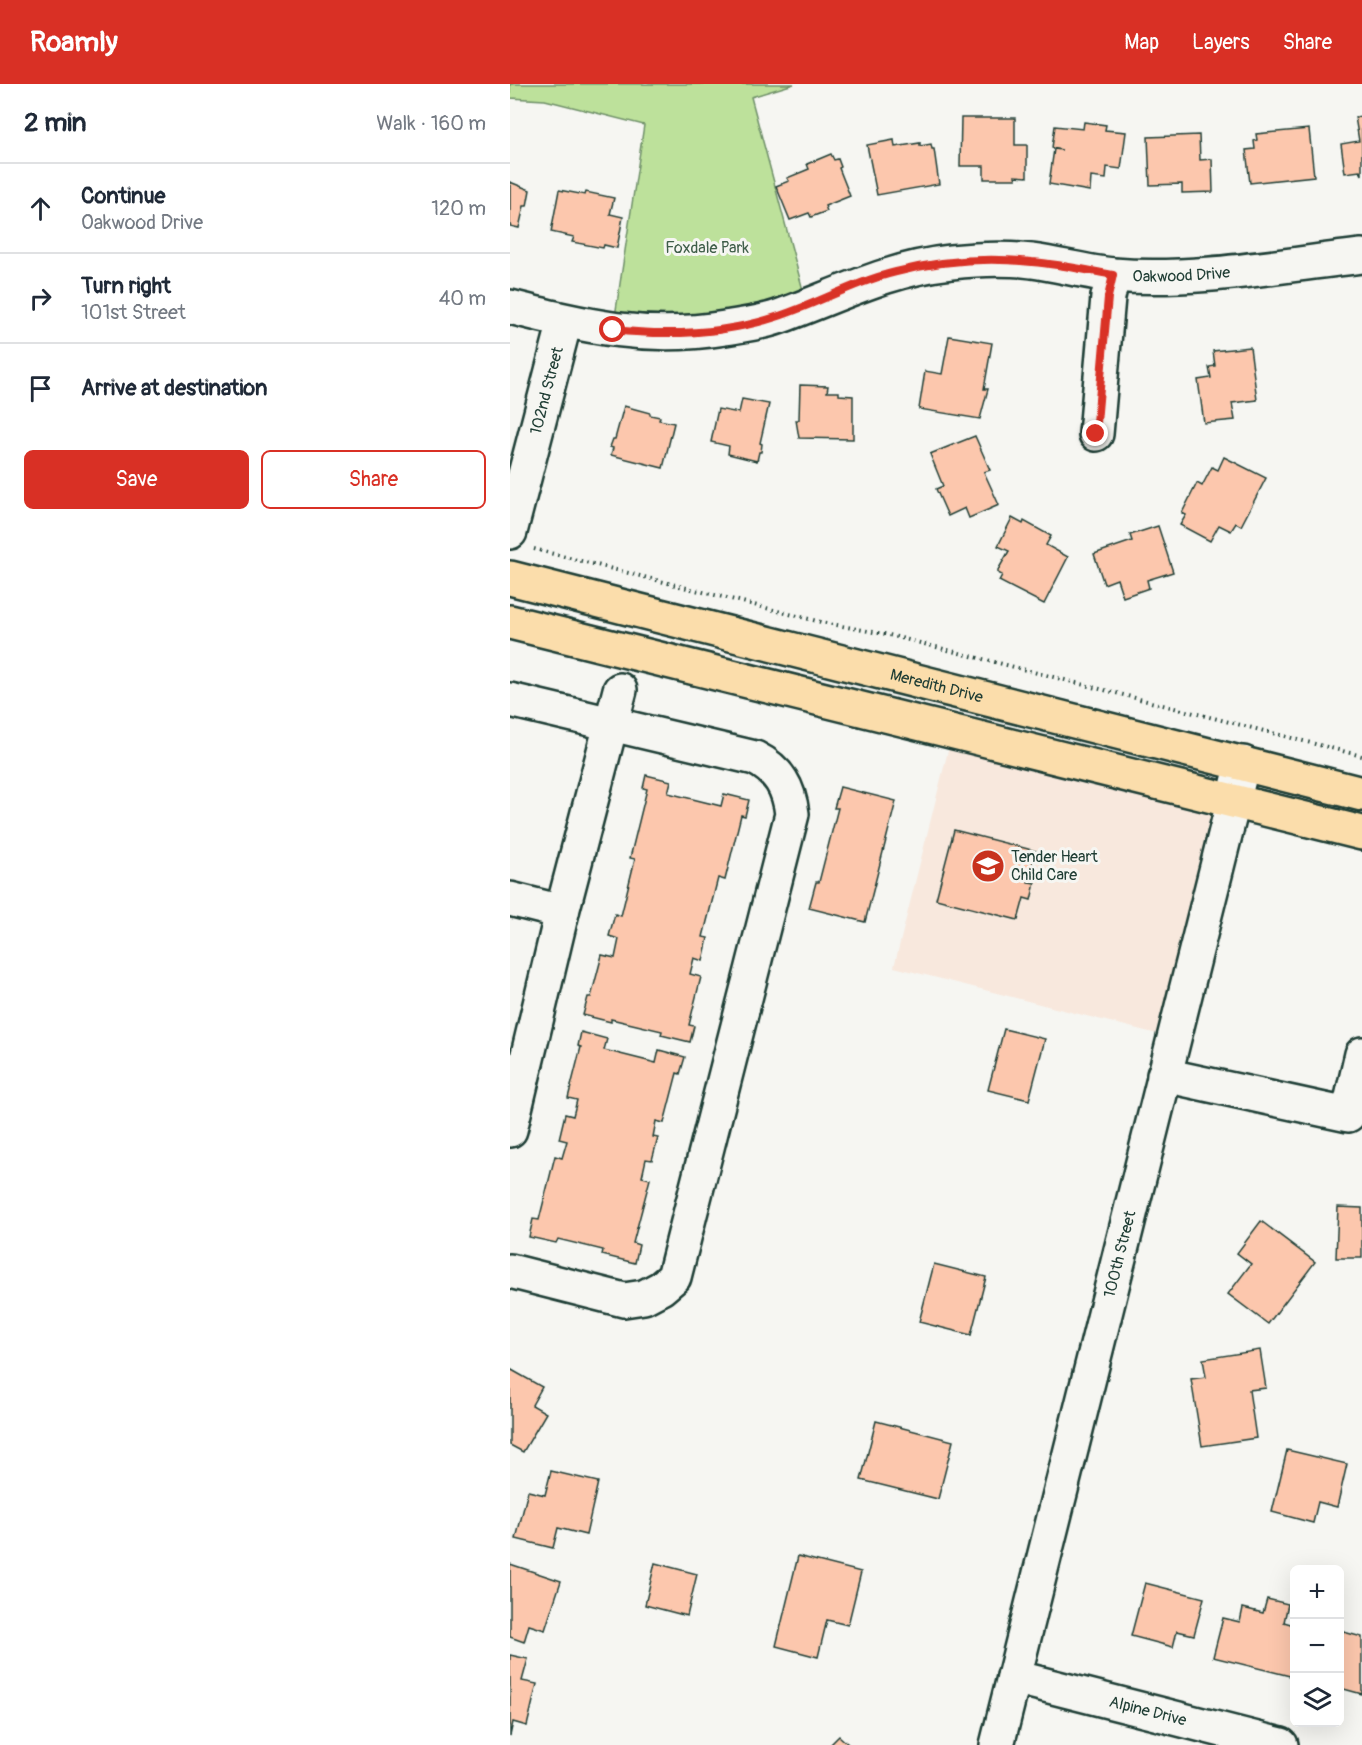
<!DOCTYPE html>
<meta charset="utf-8">
<style>
body{margin:0;font-family:Pangolin,sans-serif;background:#f6f6f7;color:#1f2937}
.controls{position:absolute;right:18px;bottom:18px;display:grid;overflow:hidden;border-radius:9px;box-shadow:0 6px 24px #0002}
.controls button{width:54px;height:54px;display:grid;place-items:center;padding:0;border:0;border-bottom:2px solid #e0e1e3;background:#fff;color:#1f2937;font:30px sans-serif}
.stop{position:absolute;width:18px;height:18px;margin:-14px;border:4px solid #d93025;border-radius:50%;background:#fff}
.stop.end{background:#d93025;border-color:#fff;box-shadow:0 2px 6px #0008}
.list{margin:0;padding:0;list-style:none}
h2{display:flex;justify-content:space-between;align-items:center;height:78px;margin:0;padding:0 24px;font-size:26px}
h2 small{font-size:20px;font-weight:400;color:#747a83}
.list li{display:grid;grid-template-columns:39px 1fr auto;gap:18px;align-items:center;box-sizing:border-box;height:90px;padding:0 24px;border-top:2px solid #e0e1e3}
.list b{display:block;font-size:22px;white-space:nowrap}
.list p{margin:0;font-size:20px;white-space:nowrap;color:#747a83}
.list em{font-size:20px;font-style:normal;color:#747a83}
.actions{display:flex;gap:12px;padding:18px 24px}
.actions a{flex:1;padding:14px 0;border:2px solid #d93025;border-radius:9px;text-align:center;font-size:21px;color:#d93025}
.actions .main{background:#d93025;color:#fff}
.icon{flex:none;width:33px;height:33px;fill:none;stroke:currentColor;stroke-width:2;stroke-linecap:round;stroke-linejoin:round}
.map{position:relative;flex:none;width:852px;height:1661px;overflow:hidden}
header{display:flex;align-items:center;gap:36px;box-sizing:border-box;height:84px;padding:0 30px;background:#d93025;color:#fff}
header strong{font-size:28px}
nav{display:flex;gap:33px;margin-inline-start:auto;font-size:21px}
main{display:flex}
aside{flex:1;background:#fff}
.map>svg:first-child{display:block}
.built{fill:#f8e8dd}
.green{fill:#bde19b;stroke:#6e8f68;stroke-width:1.5}
.building{fill:#fcc7ad;stroke:#1f3d34;stroke-width:1.5}
.lines{fill:none;stroke-linecap:round;stroke-linejoin:round}
.minor-casing{stroke:#1f3d34;stroke-width:38}
.major-casing{stroke:#1f3d34;stroke-width:38}
.path{stroke:#1f3d34;stroke-width:4;stroke-dasharray:1.5 4.5;stroke-linecap:butt}
.minor{stroke:#f6f6f2;stroke-width:33}
.major{stroke:#fbddab;stroke-width:33}
.route{stroke:#d93025;stroke-width:8}
.labels{text-anchor:middle;dominant-baseline:central;stroke-width:6;stroke-linejoin:round;paint-order:stroke}
.park-label{font-size:16px;fill:#3f5e49;stroke:#f6f6f2}
.street-label{font-size:16px;fill:#1f3d34;stroke:#f6f6f2}
.poi-label{font-size:16px;fill:#1f3d34;stroke:#f6f6f2;text-anchor:start}
</style>
<header>
<strong>Roamly</strong>
<nav><a>Map</a><a>Layers</a><a>Share</a></nav>
</header>
<main>
<aside>
<h2>2 min<small>Walk · 160 m</small></h2>
<ul class="list">
<li><svg class="icon" aria-label="ahead" viewBox="0 0 24 24"><path d="M12 20V5M6 11l6-6 6 6"/></svg><div><b>Continue</b><p>Oakwood Drive</p></div><em>120 m</em></li>
<li><svg class="icon" aria-label="right" viewBox="0 0 24 24"><path d="M7 20v-9h11M14 6l5 5-5 5"/></svg><div><b>Turn right</b><p>101st Street</p></div><em>40 m</em></li>
<li><svg class="icon" aria-label="arrive" viewBox="0 0 24 24"><path d="M6 21V4h12l-3 4 3 4H6"/></svg><div><b>Arrive at destination</b></div></li>
</ul>
<div class="actions"><a class="main">Save</a><a>Share</a></div>
</aside>
<div class="map">
<svg width="852" height="1661" viewBox="0 0 852 1661">
<rect width="100%" height="100%" fill="#f6f6f2"/>
<filter id="ink" filterUnits="userSpaceOnUse"><feTurbulence type="fractalNoise" baseFrequency=".0167" numOctaves="2"/><feDisplacementMap in="SourceGraphic" scale="12" xChannelSelector="R" yChannelSelector="G"/><feConvolveMatrix kernelMatrix="1 2 1 2 8 2 1 2 1" color-interpolation-filters="sRGB"/></filter>
<g filter="url(#ink)">
<polygon class="built" points="443,647 722,718 663,954 384,883"/>
<polygon class="green" points="0,0 284,0 241,13 297,221 103,246 134,41 35,16 0,14"/>
<g class="building">
<polygon points="852,32 852,91 850,87 835,89 831,60 849,57 845,33"/>
<polygon points="451,34 505,34 505,61 517,61 517,93 505,92 506,95 474,95 474,82 450,82"/>
<polygon points="574,38 596,41 595,46 616,48 611,85 597,83 596,95 581,93 580,107 539,100 544,65 552,66 542,64 545,42 573,45"/>
<polygon points="799,45 804,92 740,99 736,66 745,65 744,57 747,56 746,50"/>
<polygon points="689,51 690,76 702,75 703,108 672,109 672,100 640,101 638,53"/>
<polygon points="384,56 385,63 410,59 410,62 421,60 422,65 424,65 429,100 367,111 357,61"/>
<polygon points="321,70 324,76 328,75 331,83 329,84 340,112 315,122 317,127 301,133 299,129 280,136 266,102 279,97 277,94 299,85 297,80"/>
<polygon points="0,98 20,106 17,122 14,122 9,144 0,142"/>
<polygon points="49,106 75,111 76,108 104,114 100,130 113,133 107,164 94,161 93,164 62,158 64,153 41,148"/>
<polygon points="439,252 482,259 474,305 478,305 470,335 409,325 415,287 432,290"/>
<polygon points="740,263 747,316 722,319 725,336 694,339 688,296 701,294 699,283 705,282 703,267"/>
<polygon points="290,301 318,302 317,308 329,308 329,311 343,312 343,355 289,354 286,336 289,336"/>
<polygon points="232,315 259,320 250,359 252,360 251,368 249,368 247,377 218,370 219,362 201,358 208,325 229,329"/>
<polygon points="114,322 140,329 140,331 150,333 149,336 164,339 153,384 101,371 103,364 100,363 103,355 105,355"/>
<polygon points="465,352 480,386 474,388 489,421 459,434 455,424 438,432 426,405 433,402 420,370"/>
<polygon points="714,373 756,394 731,442 726,439 721,447 709,441 700,457 670,441 676,431 672,429 687,399 692,402 702,383 708,386"/>
<polygon points="502,434 513,440 514,437 541,452 536,461 558,473 534,520 489,497 492,491 488,489 488,486 499,467 488,462"/>
<polygon points="648,442 663,488 637,496 639,504 613,513 607,495 594,500 584,470 622,457 620,451"/>
<polygon points="136,691 161,697 158,709 211,722 214,710 239,716 235,732 231,731 215,796 208,794 193,853 198,854 193,877 184,874 180,890 191,893 179,941 184,942 180,958 151,951 152,947 101,935 101,938 73,931 78,913 81,913 92,871 105,874 109,855 99,852 105,830 111,832 125,775 120,774 137,705 133,704"/>
<polygon points="330,703 386,717 355,838 299,824 306,798 309,798 328,724 324,724"/>
<polygon points="444,746 526,767 518,798 525,799 521,816 514,814 508,836 426,815"/>
<polygon points="494,945 535,955 519,1016 478,1006"/>
<polygon points="71,948 97,955 94,966 146,979 149,966 175,973 170,990 167,989 154,1039 146,1037 143,1053 148,1054 142,1076 136,1075 132,1093 140,1095 123,1159 129,1161 125,1179 92,1171 93,1166 48,1155 46,1159 19,1153 23,1135 29,1136 45,1072 52,1074 57,1057 49,1055 55,1030 63,1032 67,1016 58,1014 71,963 68,962"/>
<polygon points="828,1123 852,1124 852,1174 826,1174"/>
<polygon points="751,1137 805,1178 758,1240 718,1210 741,1180 727,1169"/>
<polygon points="424,1180 476,1193 461,1251 409,1238"/>
<polygon points="750,1266 756,1304 739,1306 746,1354 692,1362 681,1295 696,1293 693,1275"/>
<polygon points="0,1285 32,1303 22,1321 36,1329 13,1368 0,1361"/>
<polygon points="366,1337 443,1357 428,1415 351,1396"/>
<polygon points="777,1366 837,1380 827,1423 808,1418 803,1439 762,1428"/>
<polygon points="41,1387 88,1398 76,1451 48,1444 43,1464 6,1455 18,1407 35,1411"/>
<polygon points="288,1472 351,1488 338,1541 317,1536 308,1573 266,1562"/>
<polygon points="145,1479 187,1490 177,1532 135,1521"/>
<polygon points="0,1480 51,1497 35,1546 19,1541 14,1558 0,1553"/>
<polygon points="635,1499 694,1514 684,1551 667,1547 663,1563 621,1552"/>
<polygon points="757,1515 778,1520 774,1538 784,1541 784,1593 703,1573 713,1534 730,1538 733,1524 753,1529"/>
<polygon points="830,1547 852,1553 852,1610 830,1604"/>
<polygon points="0,1571 18,1575 12,1597 27,1600 17,1642 3,1638 0,1652"/>
<polygon points="329,1652 339,1661 320,1661"/>
</g>
<g class="lines">
<defs>
<g id="minor">
<path id="s1" d="M0,223C76,242 136,257 215,244C233,241 251,239 268,233C327,212 377,185 441,178C467,175 496,174 522,177C550,181 576,188 603,191C683,198 772,181 852,172"/>
<polyline points="586,350 598,213 603,191"/>
<path id="s2" d="M0,448L55,237"/>
<path d="M0,616L245,674C269,686 279,704 282,730L164,1193L151,1204L134,1213L114,1216L0,1187"/>
<polyline points="0,815 52,828"/>
<polyline points="654,991 838,1031 852,970"/>
<polyline points="0,1046 52,828 110,606"/>
<path id="s3" d="M504,1593L771,1661"/>
<path id="s4" d="M487,1661L733,679"/>
</g>
<g id="major">
<path id="s5" d="M0,494L852,710"/>
<polyline points="0,538 852,749"/>
</g>
</defs>
<use href="#minor" class="minor-casing"/>
<use href="#major" class="major-casing"/>
<polyline class="path" points="24,465 311,538 379,551 852,672"/>
<use href="#minor" class="minor"/>
<use href="#major" class="major"/>
</g>
</g>
<g class="lines" filter="url(#ink)">
<path class="route" d="M103,246C157,252 214,250 266,233C307,220 344,198 386,188C429,177 477,173 522,178C549,180 576,186 603,191L598,213L586,350"/>
</g>
<defs>
<symbol id="school-disc" viewBox="-11 -11 22 22"><circle r="9.5" fill="#c8321e" stroke="#f6f6f2"/><path d="M0-5L7-2L0 1L-7-2ZM-4 1L0 2.5L4 1V4Q0 6-4 4Z" fill="#fff"/></symbol>
</defs>
<g fill-rule="evenodd">
<use href="#school-disc" x="459" y="763" width="38" height="38"/>
</g>
<g class="labels">
<g class="park-label">
<text x="197" y="164">Foxdale Park</text>
</g>
<g class="street-label">
<text stroke="none"><textPath href="#s1" startOffset="686">Oakwood Drive</textPath></text>
<text stroke="none"><textPath href="#s2" startOffset="146">102nd Street</textPath></text>
<text stroke="none"><textPath href="#s5" startOffset="440">Meredith Drive</textPath></text>
<text stroke="none"><textPath href="#s4" startOffset="506">100th Street</textPath></text>
<text stroke="none"><textPath href="#s3" startOffset="138">Alpine Drive</textPath></text>
</g>
<g class="poi-label">
<text x="501" y="773">Tender Heart<tspan x="501" dy="18">Child Care</tspan></text>
</g>
</g>
</svg>
<div class="controls">
<button>+</button>
<button>−</button>
<button><svg class="icon" aria-label="layers" viewBox="0 0 24 24"><path d="M12 4l9 5-9 5-9-5zM3 14l9 5 9-5"/></svg></button>
</div>
<div class="stop" style="left:103px;top:246px"></div>
<div class="stop end" style="left:586px;top:350px"></div>
</div>
</main>
